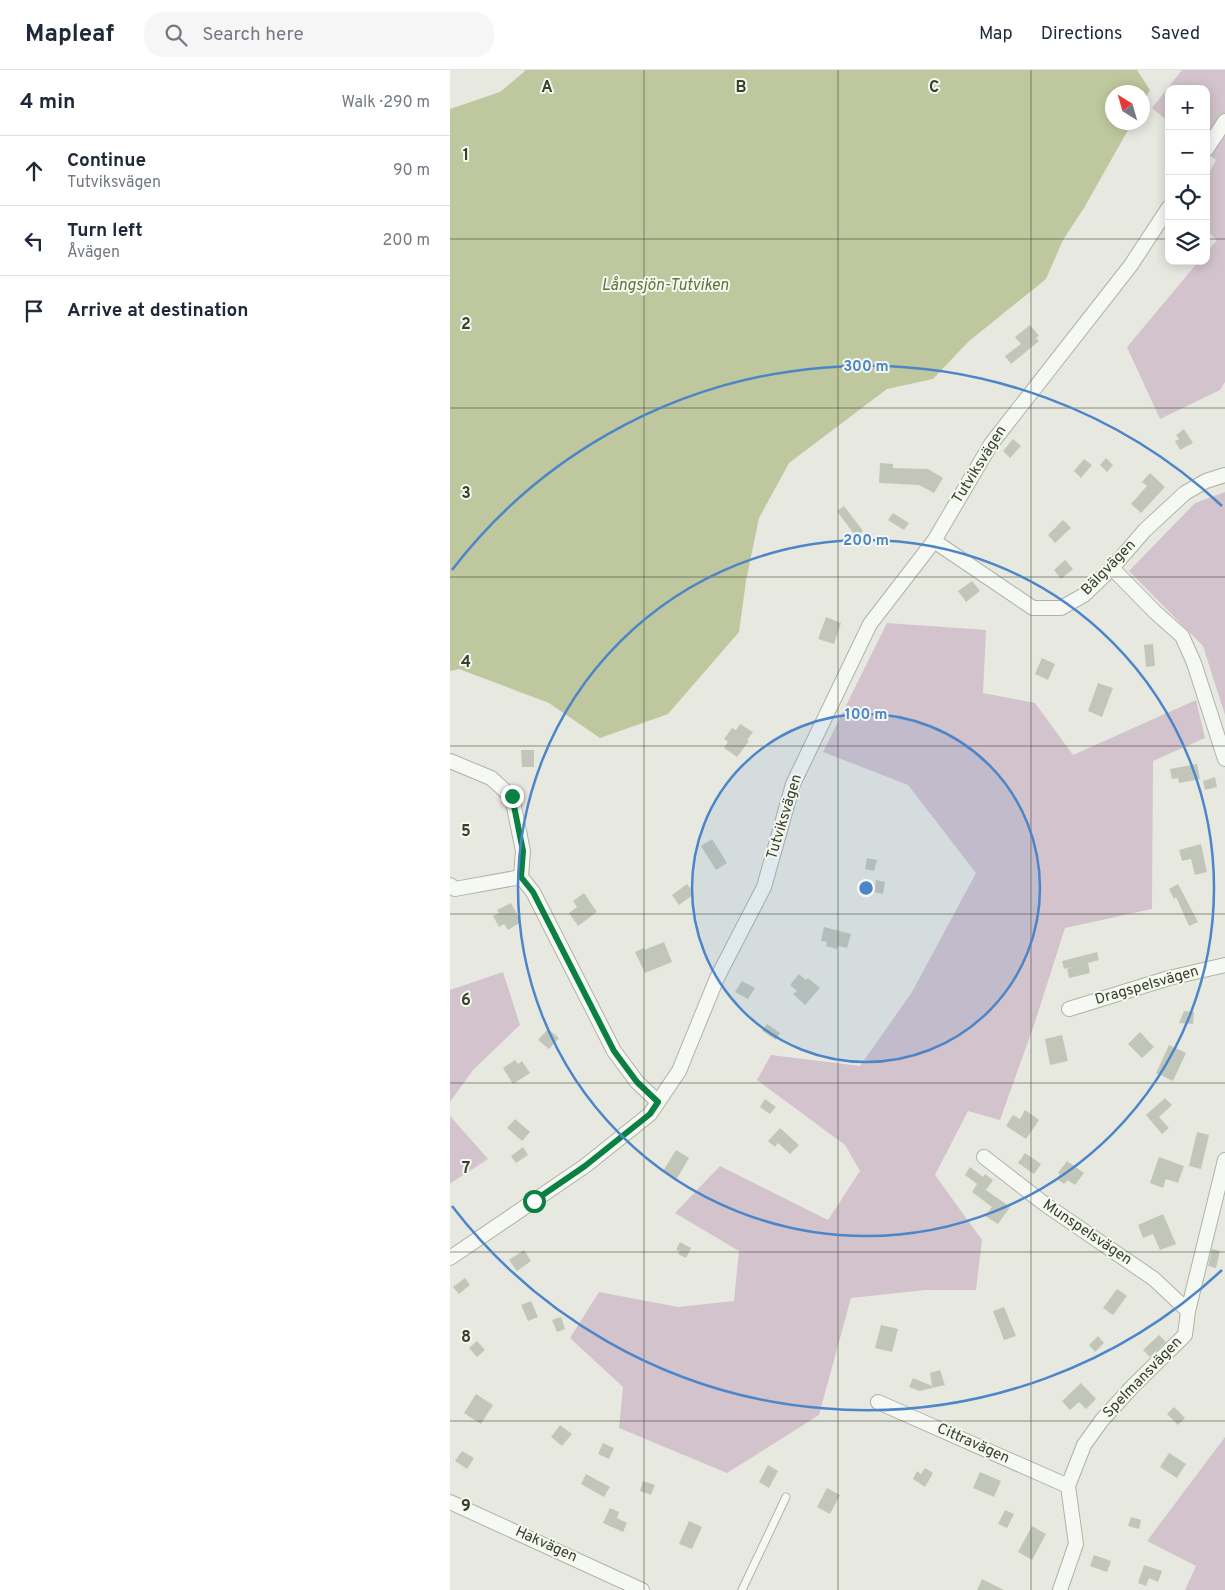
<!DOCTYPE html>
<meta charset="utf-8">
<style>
body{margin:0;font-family:Overpass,sans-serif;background:#f6f6f7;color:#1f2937}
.controls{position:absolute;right:15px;top:15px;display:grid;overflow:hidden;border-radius:10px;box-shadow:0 2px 12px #0003}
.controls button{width:45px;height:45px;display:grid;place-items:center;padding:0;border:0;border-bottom:1px solid #e0e1e3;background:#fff;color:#1f2937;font:25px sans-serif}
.compass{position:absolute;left:655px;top:15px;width:45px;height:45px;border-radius:50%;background:#fff;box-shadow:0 2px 12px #0003;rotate:323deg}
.stop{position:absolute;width:15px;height:15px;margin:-11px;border:4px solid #0b8043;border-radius:50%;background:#fff}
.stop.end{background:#0b8043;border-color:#fff;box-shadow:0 1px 5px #0008}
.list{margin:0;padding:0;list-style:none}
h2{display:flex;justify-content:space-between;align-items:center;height:65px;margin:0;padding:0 20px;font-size:21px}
h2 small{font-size:16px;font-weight:400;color:#747a83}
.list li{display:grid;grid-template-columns:32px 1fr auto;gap:15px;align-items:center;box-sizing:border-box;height:70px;padding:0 20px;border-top:1px solid #e0e1e3}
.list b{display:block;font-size:19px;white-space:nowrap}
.list p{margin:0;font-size:16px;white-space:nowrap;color:#747a83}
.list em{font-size:16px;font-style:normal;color:#747a83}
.icon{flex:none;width:28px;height:28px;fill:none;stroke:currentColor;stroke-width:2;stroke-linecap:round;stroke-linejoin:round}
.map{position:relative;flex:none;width:775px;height:1520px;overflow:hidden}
header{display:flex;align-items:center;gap:30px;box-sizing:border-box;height:70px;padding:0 25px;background:#fff;border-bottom:1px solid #e0e1e3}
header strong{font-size:24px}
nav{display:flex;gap:28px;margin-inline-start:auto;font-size:18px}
.search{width:350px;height:45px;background:#f6f6f7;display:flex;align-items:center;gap:12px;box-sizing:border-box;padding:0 18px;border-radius:20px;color:#747a83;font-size:19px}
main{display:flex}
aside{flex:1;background:#fff}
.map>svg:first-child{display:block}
.green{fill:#d3c3cc}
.water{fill:#bfc79e}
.building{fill:#c2c6b9}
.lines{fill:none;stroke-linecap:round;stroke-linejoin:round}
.lane-casing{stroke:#afb3a6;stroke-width:9}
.street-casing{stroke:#afb3a6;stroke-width:16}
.lane{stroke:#f6f8f4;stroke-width:7}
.street{stroke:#f6f8f4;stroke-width:14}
.route{stroke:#0b8043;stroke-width:6}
.grid{fill:none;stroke:#39402a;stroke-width:1;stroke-opacity:0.55}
.ring{fill:none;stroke:#4c85c8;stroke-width:2.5}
.labels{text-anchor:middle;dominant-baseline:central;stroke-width:4;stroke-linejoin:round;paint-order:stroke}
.street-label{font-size:15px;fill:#39402a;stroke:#f5f7f1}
.water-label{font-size:16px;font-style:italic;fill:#637236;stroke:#f5f7f1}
.grid-label{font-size:16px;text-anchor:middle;font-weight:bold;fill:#39402a;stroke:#f5f7f1;stroke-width:4;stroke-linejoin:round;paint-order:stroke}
.centre{fill:#4c85c8;stroke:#f5f7f1;stroke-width:2.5}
.ring-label{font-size:15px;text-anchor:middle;font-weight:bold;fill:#4c85c8;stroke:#f5f7f1;stroke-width:4;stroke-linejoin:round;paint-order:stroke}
</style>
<header>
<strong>Mapleaf</strong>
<div class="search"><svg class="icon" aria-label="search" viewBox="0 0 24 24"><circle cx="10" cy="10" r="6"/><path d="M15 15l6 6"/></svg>Search here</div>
<nav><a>Map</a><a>Directions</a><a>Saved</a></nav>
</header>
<main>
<aside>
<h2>4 min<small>Walk · 290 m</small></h2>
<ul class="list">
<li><svg class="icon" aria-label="ahead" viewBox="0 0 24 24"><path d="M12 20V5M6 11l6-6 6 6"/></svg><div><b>Continue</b><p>Tutviksvägen</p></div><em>90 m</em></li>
<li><svg class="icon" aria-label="left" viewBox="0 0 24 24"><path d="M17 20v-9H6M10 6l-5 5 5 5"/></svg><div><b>Turn left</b><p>Åvägen</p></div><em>200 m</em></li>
<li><svg class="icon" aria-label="arrive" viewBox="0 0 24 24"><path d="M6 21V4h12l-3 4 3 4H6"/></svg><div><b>Arrive at destination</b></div></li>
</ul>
</aside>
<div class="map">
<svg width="775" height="1520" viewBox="0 0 775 1520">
<rect width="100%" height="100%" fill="#e7e9e1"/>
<g class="green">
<polygon points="732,0 775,0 775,312 770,320 710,349 677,277 749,191 756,191 756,183 767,170 756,160 756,108 766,90 756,82 756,19 719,19 719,52 702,38"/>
<polygon points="775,422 775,645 753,576 679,501 745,433"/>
<polygon points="437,553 536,560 533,623 585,633 623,685 746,630 755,668 703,691 702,839 615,858 584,955 550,1050 518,1041 485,1105 532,1170 526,1220 475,1220 401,1228 369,1345 277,1403 169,1358 173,1317 120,1268 149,1222 228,1237 284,1231 289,1181 225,1143 270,1096 378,1150 410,1101 395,1075 307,1010 321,985 410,996 462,922 526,803 458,715 373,682"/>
<polygon points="53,902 70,955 23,1000 0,1032 0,920"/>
<polygon points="0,1046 38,1089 1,1113 0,1113"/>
<polygon points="775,1367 775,1520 735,1520 746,1496 697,1471"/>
</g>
<polygon class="water" points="75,0 687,0 700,20 693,33 692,22 662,22 662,52 682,53 634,138 613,170 596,209 518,272 483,309 437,319 339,393 309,448 296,511 289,562 218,644 150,668 99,633 9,599 0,601 0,39 50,22 74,2"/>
<g class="building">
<polygon points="580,255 589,266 586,268 589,271 561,294 555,286 571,274 565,267"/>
<polygon points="734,359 743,373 730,380 725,371 729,369 726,365"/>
<polygon points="563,369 571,376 560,388 553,381"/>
<polygon points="656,388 663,395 657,402 650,395"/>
<polygon points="634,389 642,395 631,408 624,401"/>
<polygon points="430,393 443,394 443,398 478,399 493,408 484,423 469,415 429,413"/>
<polygon points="700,403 715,417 691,443 681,434 697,416 692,412"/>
<polygon points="394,436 413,461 406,467 387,441"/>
<polygon points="443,443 459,453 454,460 438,450"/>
<polygon points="613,450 621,458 605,473 598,465"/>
<polygon points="615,490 623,499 611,509 604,500"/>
<polygon points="522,511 530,521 516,532 508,521"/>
<polygon points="376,547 391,553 384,574 368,569"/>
<polygon points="703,574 705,596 696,597 694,575"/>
<polygon points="592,588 605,594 598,610 585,604"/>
<polygon points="648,613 663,618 652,647 638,641"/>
<polygon points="290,654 303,662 297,670 299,671 287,687 274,678 278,672 274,669 282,658 286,660"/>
<polygon points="71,680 84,680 84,697 72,697"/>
<polygon points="747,694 750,709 729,713 728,708 722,709 720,699"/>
<polygon points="765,707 767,717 755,720 753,711"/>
<polygon points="262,769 277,793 266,800 251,776"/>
<polygon points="751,774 757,802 745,805 741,789 732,791 729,780"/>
<polygon points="417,788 427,790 424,801 415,799"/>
<polygon points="426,810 435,812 433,824 424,822"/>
<polygon points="237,814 244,824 229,835 222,825"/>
<polygon points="728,814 748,852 739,856 726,827 724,829 719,819"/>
<polygon points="134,823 147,842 128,856 119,843 127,837 123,831"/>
<polygon points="61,833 71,852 58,860 54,854 49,857 43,846 49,843 47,840"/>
<polygon points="374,857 401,864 397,878 388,876 387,879 376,876 377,872 371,871"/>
<polygon points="214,872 222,892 195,903 185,882 194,878 194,880"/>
<polygon points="647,882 649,890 638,893 640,903 619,908 617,899 622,897 614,899 612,891"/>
<polygon points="349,904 356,910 358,908 370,918 355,935 343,924 347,921 340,915"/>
<polygon points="292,911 305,918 298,929 285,922"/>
<polygon points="734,941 744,942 743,954 729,953"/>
<polygon points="317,954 330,963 326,970 312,961"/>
<polygon points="98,959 109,968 99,979 88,970"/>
<polygon points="690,962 704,977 692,988 678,974"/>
<polygon points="612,965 618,991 600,995 595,969"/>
<polygon points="719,975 736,983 723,1011 706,1003"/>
<polygon points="65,990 68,994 72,991 80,1003 63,1014 53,998"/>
<polygon points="715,1028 722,1035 709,1047 719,1058 712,1064 696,1045"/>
<polygon points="315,1029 326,1037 320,1044 310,1037"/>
<polygon points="575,1040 589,1050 576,1069 556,1056 563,1045 570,1049"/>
<polygon points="65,1049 80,1062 72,1071 57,1058"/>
<polygon points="330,1058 349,1075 340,1084 328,1073 325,1077 318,1071"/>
<polygon points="747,1062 759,1065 751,1099 739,1096"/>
<polygon points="73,1077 78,1085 66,1093 61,1086"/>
<polygon points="226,1080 239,1088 226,1110 213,1101"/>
<polygon points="575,1083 591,1094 584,1104 568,1093"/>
<polygon points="709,1087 734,1096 728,1113 716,1109 713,1118 700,1113"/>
<polygon points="617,1091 634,1103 625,1115 618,1110 614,1114 607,1109 610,1104 608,1103"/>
<polygon points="520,1097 533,1107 535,1104 543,1110 536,1120 560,1137 548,1154 535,1146 542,1137 522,1122 527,1114 515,1105"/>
<polygon points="713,1144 726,1174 710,1180 703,1164 693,1168 688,1155"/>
<polygon points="230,1172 241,1178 236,1188 228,1184 230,1181 226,1180"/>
<polygon points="762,1179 770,1181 766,1198 758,1196"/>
<polygon points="74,1180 81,1191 67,1201 59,1190"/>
<polygon points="15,1208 20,1215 9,1224 3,1217"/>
<polygon points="667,1219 677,1226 663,1245 653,1238"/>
<polygon points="81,1231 88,1247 78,1251 71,1235"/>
<polygon points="554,1237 566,1266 554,1270 543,1241"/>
<polygon points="111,1247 115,1259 107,1262 102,1250"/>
<polygon points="431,1255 448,1259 442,1282 425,1278"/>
<polygon points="709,1265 716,1272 700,1287 693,1280"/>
<polygon points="648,1266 654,1273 645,1282 639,1275"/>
<polygon points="27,1271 35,1280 27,1287 19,1278"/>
<polygon points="490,1300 495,1315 470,1321 459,1317 463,1308 482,1316 480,1303"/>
<polygon points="631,1313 646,1329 636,1339 629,1332 620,1340 612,1331"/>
<polygon points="26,1324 43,1335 31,1354 14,1343"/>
<polygon points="724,1337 735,1348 728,1355 717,1344"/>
<polygon points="110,1355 122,1364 112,1376 101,1367"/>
<polygon points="153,1373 164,1378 159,1389 148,1384"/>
<polygon points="12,1381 24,1388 17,1399 5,1391"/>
<polygon points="719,1383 736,1394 727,1408 710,1397"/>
<polygon points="318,1395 328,1401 319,1418 309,1412"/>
<polygon points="475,1398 483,1403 475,1417 463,1409 467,1401 471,1404"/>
<polygon points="530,1402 551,1411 544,1427 523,1418"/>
<polygon points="136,1404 160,1417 154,1427 131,1414"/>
<polygon points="193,1411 205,1415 201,1425 190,1421"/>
<polygon points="377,1418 390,1425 380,1444 367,1437"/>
<polygon points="160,1438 169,1442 167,1448 177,1453 173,1462 153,1453"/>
<polygon points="555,1440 564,1444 557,1458 548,1454"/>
<polygon points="681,1447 691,1450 689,1459 678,1456"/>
<polygon points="239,1451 252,1457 242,1479 229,1474"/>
<polygon points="582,1456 596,1464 582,1490 568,1482"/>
<polygon points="644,1485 661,1491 657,1502 640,1496"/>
<polygon points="694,1495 712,1501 708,1512 699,1508 696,1516 688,1513"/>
<polygon points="532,1509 554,1520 527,1520"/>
</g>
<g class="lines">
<defs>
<polyline id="lane" points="292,1520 336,1427"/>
<g id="street">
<polyline points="756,80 775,51"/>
<polyline points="484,471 583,538 611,538 634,525 662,498 695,460 735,423 756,411 775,405"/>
<polyline points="662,498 705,542 732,566 744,593 775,689"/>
<polyline points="0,691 41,708 62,727 73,781 71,807 83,822 164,981 187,1012 208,1032"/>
<polyline points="0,815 5,819 71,807"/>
<polyline points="619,939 719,908 775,895"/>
<polyline points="534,1087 596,1135 704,1209 738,1241"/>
<polyline points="0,1188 135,1096 200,1044 208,1032 229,1001 267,908 314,817 343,714 420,554 484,471 541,374 681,195 719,137"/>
<polyline points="428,1332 618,1416"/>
<polyline points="0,1432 192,1520"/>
<polyline points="610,1520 626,1474 618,1416 634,1375 652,1350 682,1317 735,1265 738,1241 775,1090"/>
</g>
</defs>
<use href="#lane" class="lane-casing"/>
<use href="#street" class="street-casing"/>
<use href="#lane" class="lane"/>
<use href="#street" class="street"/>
</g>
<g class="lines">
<polyline class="route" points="62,726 73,781 71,807 83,822 164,981 187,1012 208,1032 200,1044 135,1096 84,1131"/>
</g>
<path class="grid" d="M194,0V1520M388,0V1520M581,0V1520M0,169H719M756,169H775M0,338H775M0,507H775M0,676H775M0,844H775M0,1013H775M0,1182H775M0,1351H775"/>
<circle cx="416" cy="818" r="174" fill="#4c85c8" fill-opacity=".12"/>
<g class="ring">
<circle cx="416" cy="818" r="174"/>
<circle cx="416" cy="818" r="348"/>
<path d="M772 1200A522 522 0 0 1 2 1136M2 500A522 522 0 0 1 772 436"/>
</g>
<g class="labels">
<g class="street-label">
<text transform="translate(530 395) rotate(-58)">Tutviksvägen</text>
<text transform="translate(659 498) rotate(-46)">Bälgvägen</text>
<text transform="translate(335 747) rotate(-73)">Tutviksvägen</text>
<text transform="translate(697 916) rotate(-16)">Dragspelsvägen</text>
<text transform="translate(637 1163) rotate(34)">Munspelsvägen</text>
<text transform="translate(693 1308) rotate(-46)">Spelmansvägen</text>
<text transform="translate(523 1374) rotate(24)">Cittravägen</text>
<text transform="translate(96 1475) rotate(24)">Hakvägen</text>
</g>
<g class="water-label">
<text x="215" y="216">Långsjön-Tutviken</text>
</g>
</g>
<g class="grid-label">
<text x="97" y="22">A</text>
<text x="291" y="22">B</text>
<text x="484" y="22">C</text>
<text x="16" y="90">1</text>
<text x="16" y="259">2</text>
<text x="16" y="428">3</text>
<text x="16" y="597">4</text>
<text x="16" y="766">5</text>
<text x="16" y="935">6</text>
<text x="16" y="1103">7</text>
<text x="16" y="1272">8</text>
<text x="16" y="1441">9</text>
</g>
<circle cx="416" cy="818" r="8" class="centre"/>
<g class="ring-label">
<text x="416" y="301">300 m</text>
<text x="416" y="475">200 m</text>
<text x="416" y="649">100 m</text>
</g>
</svg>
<div class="controls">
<button>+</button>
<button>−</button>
<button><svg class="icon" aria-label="locate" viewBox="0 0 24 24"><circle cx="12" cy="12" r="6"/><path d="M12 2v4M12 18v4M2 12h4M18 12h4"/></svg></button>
<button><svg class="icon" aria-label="layers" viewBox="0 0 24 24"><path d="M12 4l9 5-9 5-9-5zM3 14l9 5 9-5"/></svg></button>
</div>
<svg class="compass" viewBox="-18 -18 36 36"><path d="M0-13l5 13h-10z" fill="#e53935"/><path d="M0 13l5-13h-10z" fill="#747a83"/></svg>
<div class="stop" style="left:84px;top:1131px"></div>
<div class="stop end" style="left:62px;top:726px"></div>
</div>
</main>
